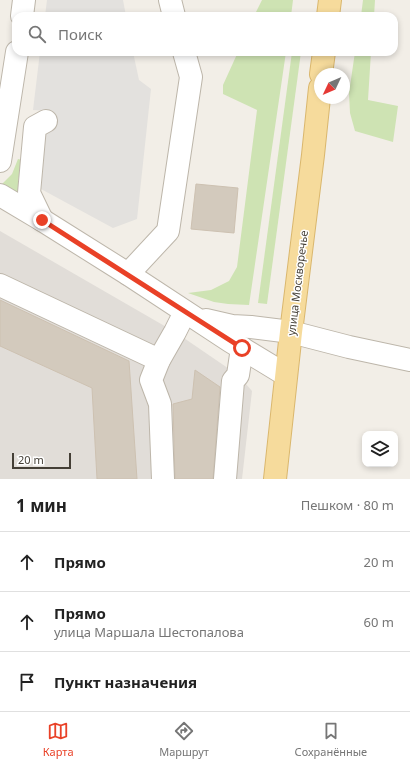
<!DOCTYPE html>
<html lang="ru">
<meta charset="utf-8">
<style>
body{margin:0;font-family:"Noto Sans",sans-serif;background:#f6f6f6;color:#222}
.controls{position:absolute;right:12px;bottom:12px;display:grid;overflow:hidden;border-radius:8px;box-shadow:0 2px 6px #0003}
.controls button{width:36px;height:36px;display:grid;place-items:center;padding:0;border:0;border-bottom:1px solid #e0e0e0;background:#fff;color:#222;font:20px sans-serif}
.compass{position:absolute;left:314px;top:68px;width:36px;height:36px;border-radius:50%;background:#fff;box-shadow:0 2px 6px #0003;rotate:226deg}
.scale{position:absolute;left:12px;bottom:10px;width:59px;box-sizing:border-box;padding-left:4px;border:2px solid #443f36;border-top:0;font-size:11px;line-height:14px;white-space:nowrap;color:#443f36;-webkit-text-stroke:3px #fff;paint-order:stroke}
.stop{position:absolute;width:12px;height:12px;margin:-9px;border:3px solid #e94127;border-radius:50%;background:#fff}
.stop.end{background:#e94127;border-color:#fff;box-shadow:0 1px 4px #0008}
.list{margin:0;padding:0;list-style:none}
h2{display:flex;justify-content:space-between;align-items:center;height:52px;margin:0;padding:0 16px;font-size:17px}
h2 small{font-size:13px;font-weight:400;color:#767676}
.list li{display:grid;grid-template-columns:26px 1fr auto;gap:12px;align-items:center;box-sizing:border-box;height:60px;padding:0 16px;border-top:1px solid #e0e0e0}
.list b{display:block;font-size:15px;white-space:nowrap}
.list p{margin:0;font-size:13px;white-space:nowrap;color:#767676}
.list em{font-size:13px;font-style:normal;color:#767676}
.icon{flex:none;width:22px;height:22px;fill:none;stroke:currentColor;stroke-width:2;stroke-linecap:round;stroke-linejoin:round}
.map{position:relative;flex:none;width:410px;height:479px;overflow:hidden}
.search{position:absolute;background:#fff;box-shadow:0 2px 6px #0003;left:12px;right:12px;top:12px;height:44px;display:flex;align-items:center;gap:10px;box-sizing:border-box;padding:0 14px;border-radius:12px;color:#767676;font-size:15px}
.sheet{height:232px;background:#fff}
nav{display:flex;justify-content:space-around;align-items:center;box-sizing:border-box;height:56px;border-top:1px solid #e0e0e0;background:#fff;font-size:11px;color:#767676}
nav a{display:grid;justify-items:center;gap:2px}
nav .on{color:#e94127}
.map>svg:first-child{display:block}
.industrial{fill:#e1ddd8}
.green{fill:#cee3b3}
.parking{fill:#e3e1de}
.building{fill:#d3cabd;stroke:#cdc1b1}
.lines{fill:none;stroke-linecap:round;stroke-linejoin:round}
.minor-casing{stroke:#bdb6aa;stroke-width:24}
.major-casing{stroke:#dab76d;stroke-width:24}
.minor{stroke:#fff;stroke-width:22}
.major{stroke:#f6db9c;stroke-width:22}
.route{stroke:#e94127;stroke-width:5}
.labels{text-anchor:middle;dominant-baseline:central;stroke-width:3;stroke-linejoin:round;paint-order:stroke}
.street-label{font-size:11px;fill:#443f36;stroke:#fff}
</style>
<div class="map">
<svg width="410" height="479" viewBox="0 0 410 479">
<rect width="100%" height="100%" fill="#f2eee7"/>
<polygon class="industrial" points="0,231 175,332 238,375 252,391 242,479 0,479"/>
<g class="green">
<polygon points="262,0 293,0 291,16 254,16"/>
<polygon points="363,0 375,0 374,16 361,16"/>
<polygon points="238,52 286,52 249,305 228,304 214,302 188,293 211,290 229,281 237,267 257,110 223,94 223,85"/>
<polygon points="292,52 301,52 267,304 258,303"/>
<polygon points="355,52 371,52 368,100 398,106 393,142 355,131 350,113 349,93"/>
<polygon points="18,159 22,160 18,182 19,194 2,184 12,174"/>
</g>
<g class="parking">
<polygon points="47,0 123,0 126,16 45,16"/>
<polygon points="40,52 133,52 139,80 151,89 137,219 113,228 41,189 47,111 33,110"/>
</g>
<g class="building">
<polygon points="196,184 238,188 234,233 191,229"/>
<polygon points="0,300 129,361 137,479 97,479 92,388 0,346"/>
<polygon points="195,370 220,387 213,479 175,479 173,404 192,399"/>
</g>
<g class="lines">
<defs>
<g id="minor">
<polyline points="170,0 174,16"/>
<polyline points="22,16 24,0"/>
<polyline points="0,161 17,52"/>
<polyline points="0,195 42,220 128,274 230,341 286,375"/>
<polyline points="42,220 29,193 35,127 46,121"/>
<polyline points="128,274 168,231 191,77 184,52"/>
<polyline points="0,285 159,360"/>
<polyline points="206,320 232,326 251,327 291,332 349,347 410,360"/>
<polyline points="163,479 160,404 151,380 159,360 175,332 185,312"/>
<polyline points="225,479 233,381 238,375 242,348"/>
</g>
<g id="major">
<polyline points="328,16 330,0"/>
<polyline points="321,74 324,52"/>
<polyline points="275,479 291,332 313,155 320,88"/>
</g>
</defs>
<use href="#minor" class="minor-casing"/>
<use href="#major" class="major-casing"/>
<use href="#minor" class="minor"/>
<use href="#major" class="major"/>
</g>
<g class="lines">
<polyline class="route" points="42,220 242,348"/>
</g>
<g class="labels">
<g class="street-label">
<text transform="translate(297 283) rotate(-83)">улица Москворечье</text>
</g>
</g>
</svg>
<div class="controls">
<button><svg class="icon" aria-label="layers" viewBox="0 0 24 24"><path d="M12 4l9 5-9 5-9-5zM3 14l9 5 9-5"/></svg></button>
</div>
<svg class="compass" viewBox="-18 -18 36 36"><path d="M0-13l5 13h-10z" fill="#e53935"/><path d="M0 13l5-13h-10z" fill="#767676"/></svg>
<div class="scale">20 m</div>
<div class="stop" style="left:242px;top:348px"></div>
<div class="stop end" style="left:42px;top:220px"></div>
<div class="search"><svg class="icon" aria-label="search" viewBox="0 0 24 24"><circle cx="10" cy="10" r="6"/><path d="M15 15l6 6"/></svg>Поиск</div>
</div>
<section class="sheet">
<h2>1 мин<small>Пешком · 80 m</small></h2>
<ul class="list">
<li><svg class="icon" aria-label="ahead" viewBox="0 0 24 24"><path d="M12 20V5M6 11l6-6 6 6"/></svg><div><b>Прямо</b></div><em>20 m</em></li>
<li><svg class="icon" aria-label="ahead" viewBox="0 0 24 24"><path d="M12 20V5M6 11l6-6 6 6"/></svg><div><b>Прямо</b><p>улица Маршала Шестопалова</p></div><em>60 m</em></li>
<li><svg class="icon" aria-label="arrive" viewBox="0 0 24 24"><path d="M6 21V4h12l-3 4 3 4H6"/></svg><div><b>Пункт назначения</b></div></li>
</ul>
</section>
<nav>
<a class="on"><svg class="icon" aria-label="map" viewBox="0 0 24 24"><path d="M3 6l6-2 6 2 6-2v14l-6 2-6-2-6 2zM9 4v14M15 6v14"/></svg>Карта</a>
<a><svg class="icon" aria-label="directions" viewBox="0 0 24 24"><path d="M12 3l9 9-9 9-9-9zM9 14v-3h6M13 9l2 2-2 2"/></svg>Маршрут</a>
<a><svg class="icon" aria-label="saved" viewBox="0 0 24 24"><path d="M7 4h10v16l-5-4-5 4z"/></svg>Сохранённые</a>
</nav>
